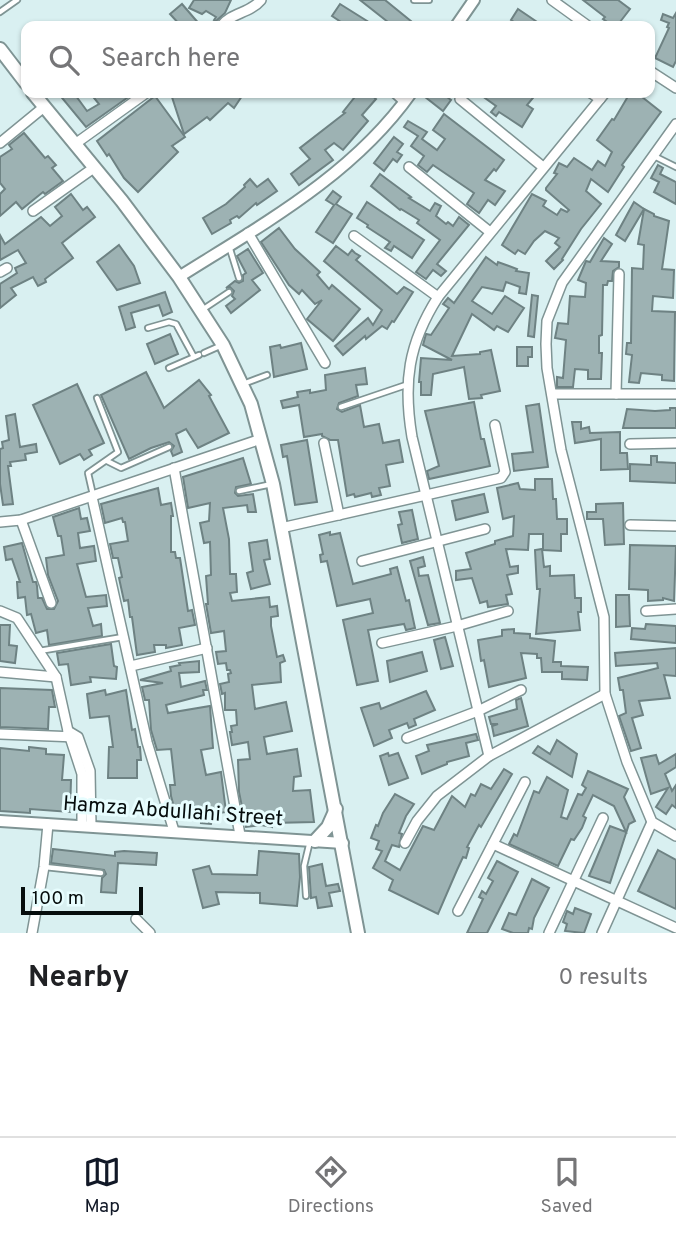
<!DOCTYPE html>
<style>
body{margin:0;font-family:Overpass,sans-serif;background:#f2f2f2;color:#202124}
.scale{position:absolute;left:21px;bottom:18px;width:122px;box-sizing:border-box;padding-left:7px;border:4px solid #060d0d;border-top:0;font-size:19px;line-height:24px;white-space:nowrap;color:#060d0d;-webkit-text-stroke:5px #e7fdfe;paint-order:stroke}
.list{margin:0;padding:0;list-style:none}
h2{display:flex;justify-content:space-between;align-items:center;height:91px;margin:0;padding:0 28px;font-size:30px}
h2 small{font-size:23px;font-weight:400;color:#757577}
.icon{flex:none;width:38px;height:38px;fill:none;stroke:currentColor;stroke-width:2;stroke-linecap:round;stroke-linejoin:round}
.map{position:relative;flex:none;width:676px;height:933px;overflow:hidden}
.search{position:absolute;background:#fff;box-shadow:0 2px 5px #0004;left:21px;right:21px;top:21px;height:77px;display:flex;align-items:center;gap:18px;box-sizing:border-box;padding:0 24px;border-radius:14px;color:#757577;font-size:26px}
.sheet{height:203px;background:#fff}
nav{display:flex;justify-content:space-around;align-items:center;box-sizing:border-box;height:98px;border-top:2px solid #e0e0e0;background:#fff;font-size:19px;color:#757577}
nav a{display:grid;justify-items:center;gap:4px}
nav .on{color:#111827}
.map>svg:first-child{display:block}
.building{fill:#9db2b3;stroke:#6e8283;stroke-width:2}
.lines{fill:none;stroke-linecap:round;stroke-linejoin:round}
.service-casing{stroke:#7f9494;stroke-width:8}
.minor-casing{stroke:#7f9494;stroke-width:12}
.tertiary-casing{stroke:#7f9494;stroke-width:14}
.secondary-casing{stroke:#7f9494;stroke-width:16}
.service{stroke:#fff;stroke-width:4.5}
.minor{stroke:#fff;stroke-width:9}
.tertiary{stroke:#fff;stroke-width:10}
.secondary{stroke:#fff;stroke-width:12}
.labels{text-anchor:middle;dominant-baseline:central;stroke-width:6;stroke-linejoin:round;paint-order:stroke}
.street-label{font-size:21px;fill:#060d0d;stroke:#e7fdfe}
</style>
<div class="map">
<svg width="676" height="933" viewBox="0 0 676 933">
<rect width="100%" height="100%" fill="#d9f0f1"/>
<g class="building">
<polygon points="194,0 231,0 225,13 216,21 214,20 216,17 206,11 202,14 189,8"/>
<polygon points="360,0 385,0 417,26 393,26"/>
<polygon points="583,0 618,0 630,9 620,22 625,26 613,26 603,19 605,17"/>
<polygon points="182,4 194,18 201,26 181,26 170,14"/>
<polygon points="340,4 375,26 347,26 332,16"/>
<polygon points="518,9 543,26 520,26 511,20"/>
<polygon points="676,13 676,61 673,67 655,58 669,28 667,27 669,23 661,20 663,14 673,18"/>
<polygon points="58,93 80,93 76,96 87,111 99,104 90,93 106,93 110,97 115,93 134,93 86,127"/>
<polygon points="177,93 244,93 234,108 228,103 210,120 207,117 184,134 171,94"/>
<polygon points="358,93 369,93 376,99 362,115 368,121 343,150 334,143 325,150 333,160 299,185 291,174 310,159 300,148 345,113 343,112"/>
<polygon points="420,93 449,93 447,97 451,100 443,111"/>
<polygon points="478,93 537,93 527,105 533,109 522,127 499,112 496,116 491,112 496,106"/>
<polygon points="630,93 637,93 661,112 622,165 624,167 608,192 591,179 586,191 601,204 581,229 562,259 563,260 554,269 546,261 560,247 555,243 559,238 545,231 534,241 525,254 518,250 515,254 502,245 532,194 546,201 543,206 557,215 561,209 567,212 569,210 546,190 546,188 557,174 554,173 559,163 567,167 574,158 592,170 598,161 605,166 612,152 597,140 612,119 614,120"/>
<polygon points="155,96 185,137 172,146 178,152 138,192 124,178 109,154 107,156 97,141"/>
<polygon points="444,114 504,160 496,171 494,169 485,180 505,191 495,205 488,200 479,213 467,204 474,193 433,165 427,172 418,165 424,156 411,146 418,136 404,127 408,121 427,132 422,139 437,150 445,139 433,130"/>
<polygon points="24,133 45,158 48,156 56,165 52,168 63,181 45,194 43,192 22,209 16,202 0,216 0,194 5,189 0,183 0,157 12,149 9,145"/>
<polygon points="394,137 403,144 397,152 402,155 397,162 393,159 384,171 374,163"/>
<polygon points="658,165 663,168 660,174 676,182 676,204 654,192 659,182 651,178"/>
<polygon points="380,174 411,197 409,198 430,211 435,203 441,206 436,216 446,224 448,222 453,226 459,217 469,225 437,264 446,271 441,276 433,270 426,279 416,272 440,240 417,223 419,220 401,209 400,210 371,186"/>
<polygon points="250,179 257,187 268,179 277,191 257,205 256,203 239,218 237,216 230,220 231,223 212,234 203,218 226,204 245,187 244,185"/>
<polygon points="333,191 341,197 336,204 352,214 333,243 316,232 334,205 326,200"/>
<polygon points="71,194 83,210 87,207 95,217 62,243 73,258 45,279 46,282 38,286 33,277 11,288 16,295 0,308 0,284 17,273 15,268 26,263 18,250 0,260 0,235 5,244 41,217 50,226 62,216 55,207"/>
<polygon points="367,202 424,240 412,258 394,246 391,251 385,248 390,242 367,227 368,225 357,218"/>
<polygon points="634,202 644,209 625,241 616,235"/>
<polygon points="644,209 654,214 654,216 669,221 662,269 674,270 673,298 653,296 652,311 675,312 674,381 662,380 662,375 641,373 639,383 629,382 632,355 626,354 627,343 631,343 632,268 643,269 644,245 638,244"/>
<polygon points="279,228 295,249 320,272 317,275 329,289 332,285 360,309 333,341 307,319 322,300 315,304 302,290 299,294 289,285 261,242"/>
<polygon points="604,238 612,244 601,261 619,262 619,267 613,271 612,281 608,281 607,285 603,285 602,335 599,336 599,353 602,353 601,379 588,379 588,370 575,369 573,387 557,387 557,377 563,378 566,340 555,338 558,323 568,324 570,296 585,297 586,283 578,280 586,261 590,262"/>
<polygon points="119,245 134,266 140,283 117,290 97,262"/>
<polygon points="336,246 348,255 352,250 355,253 360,256 356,260 397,294 404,287 413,292 394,322 392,321 387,329 382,326 366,339 365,336 343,355 335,346 368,318 373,325 382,310 324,261"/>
<polygon points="248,249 263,273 252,280 260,290 231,313 226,306 235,299 232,296 234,291 230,287 226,288 235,281 239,283 243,281 243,275 246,273 237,256"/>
<polygon points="486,257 497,265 498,262 517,269 516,271 529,273 526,294 519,293 520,287 506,282 503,291 482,287 472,301 492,314 505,296 524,308 508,332 497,326 494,330 472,314 452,356 480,354 480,352 491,350 500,391 481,395 482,398 469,399 464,367 433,374 431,395 421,395 421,382 419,382 421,358 452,360 423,345 426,334 431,335 449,308 443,304 448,298 454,303"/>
<polygon points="165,292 172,312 163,316 159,305 131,313 135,327 126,330 119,307"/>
<polygon points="532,295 538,296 534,337 528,336"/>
<polygon points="170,334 178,354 155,364 147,344"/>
<polygon points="301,343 307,369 274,377 270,347 280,345 281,348"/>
<polygon points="517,347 532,347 532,357 528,357 528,366 517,366"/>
<polygon points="365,368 367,384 356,385 358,396 339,403 337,409 342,412 360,405 364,427 379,424 383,443 399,440 403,462 386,465 390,486 379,488 381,495 372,497 371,493 355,497 354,494 347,496 338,440 330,440 322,436 322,434 304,437 299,405 283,408 281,401 298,397 297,392 310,390 310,393 326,390 325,375"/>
<polygon points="146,372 164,408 199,380 211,395 209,396 229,433 198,448 186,429 176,434 182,452 173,456 171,451 174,446 169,442 151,448 129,459 101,395"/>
<polygon points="77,384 104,443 89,450 92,455 84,460 80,454 60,464 33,405"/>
<polygon points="474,402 481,439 484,439 490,466 429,479 427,471 439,466 425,411"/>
<polygon points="539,404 548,467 514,471 512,454 533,452 526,406"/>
<polygon points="670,408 676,408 676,428 623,428 627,409 655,411 670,410"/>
<polygon points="15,414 20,447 36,444 37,452 25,454 26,460 10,462 11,466 8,466 13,504 3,505 0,484 0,449 3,448 2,442 9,440 6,416"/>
<polygon points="572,422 581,422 581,429 589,427 590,433 620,432 620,453 627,453 628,469 601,470 601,439 575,443"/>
<polygon points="307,440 317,502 295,505 287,456 283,457 281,445"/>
<polygon points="651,456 657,456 657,462 676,463 676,483 630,481 630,464 651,465"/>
<polygon points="243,458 251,484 236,487 235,493 238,496 253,494 256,512 248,512 247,505 223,508 229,539 230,574 236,574 237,592 230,593 232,601 269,597 270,607 277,606 278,616 271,617 271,626 277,657 283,655 285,661 280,663 281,682 252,685 255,709 286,702 292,731 264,737 267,754 297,749 301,776 294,777 293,791 310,790 314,822 272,823 272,827 261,825 246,827 239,792 238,760 250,759 248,742 232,745 230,732 232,732 231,726 237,725 236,710 225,710 225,693 222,694 220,684 229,682 228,674 231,673 230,670 227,670 226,663 218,664 216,652 226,651 224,631 211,633 206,604 208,604 206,576 211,575 210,542 204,543 200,523 209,521 210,503 188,508 183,477"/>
<polygon points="535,479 552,479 553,499 556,499 557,519 567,519 567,534 561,534 561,551 543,550 543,534 529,534 528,550 506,549 510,567 518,566 518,573 507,575 512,594 506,595 508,604 488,607 487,601 480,603 472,578 456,580 456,571 471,569 466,553 495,544 495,541 513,536 514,516 503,519 497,488 518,483 520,489 535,490"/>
<polygon points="158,488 161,505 171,503 173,516 171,516 171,552 175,552 176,558 180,558 188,611 192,610 195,625 179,628 182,645 166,648 166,645 154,645 155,652 137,655 132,617 130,617 128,600 124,601 119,578 122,577 118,558 113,558 110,544 128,541 125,522 123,522 122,518 105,523 101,504"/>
<polygon points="484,494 488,512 456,520 452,501"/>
<polygon points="623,503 624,544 605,545 603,519 587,519 587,512 596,512 596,504"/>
<polygon points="79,508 81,519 87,518 90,531 78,533 80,548 94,546 96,561 77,564 86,597 106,595 107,606 88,608 93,626 101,624 102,636 49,645 47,630 36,633 31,614 27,615 25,597 18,598 17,582 20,582 12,559 6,560 4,547 22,543 33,582 36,582 37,586 38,598 42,598 47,609 54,609 58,601 48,575 46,558 64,555 61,536 58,536 53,517"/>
<polygon points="412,510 418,539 402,543 398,525 402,524 399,512"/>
<polygon points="330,532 330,535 340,533 353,584 391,574 390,569 397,567 406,601 409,600 415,628 406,630 404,624 368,630 378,681 357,685 343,620 373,613 370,599 337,606 327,561 321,562 320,555 323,554 319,535"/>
<polygon points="267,540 270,559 264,560 270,584 251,589 247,573 253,571 249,543"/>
<polygon points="630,545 676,546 674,601 663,598 663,600 648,601 648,590 629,589"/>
<polygon points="542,549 544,567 550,566 550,576 574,575 575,598 581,598 581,612 578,612 580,630 536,634 540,589 537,589 535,550"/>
<polygon points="423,557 425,566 418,568 419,576 428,575 440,623 428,625 410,561"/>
<polygon points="616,595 629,595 630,626 616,627"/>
<polygon points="646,624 676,626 676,643 631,639 632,628 645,629"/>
<polygon points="0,625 10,625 9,645 17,646 15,663 0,661"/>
<polygon points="514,629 514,633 530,634 530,638 555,641 553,662 561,662 561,666 588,667 587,680 562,679 562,672 542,672 541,658 537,658 537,654 521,653 526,678 489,687 484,660 481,661 478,640 502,636 502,630"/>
<polygon points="445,637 453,666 441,669 434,640"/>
<polygon points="111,644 114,666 117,667 116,679 90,677 91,682 71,685 68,664 59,665 57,653"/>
<polygon points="676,648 676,676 664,675 670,698 639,701 643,715 632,718 641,748 631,751 619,716 626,713 623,690 620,690 618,678 658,668 657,663 616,666 615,653"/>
<polygon points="422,652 427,671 390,682 387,661"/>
<polygon points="199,661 199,672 179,673 181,687 205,681 207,690 203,690 204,695 166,705 168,713 210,706 213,748 201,750 206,775 221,772 226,812 213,814 211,824 201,823 202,815 177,818 171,796 170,785 175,785 171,749 157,750 151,730 149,700 145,700 142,687 163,683 140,680 171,671 170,667 180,665 179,663"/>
<polygon points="0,688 52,690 55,707 49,707 48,729 0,727"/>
<polygon points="105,690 106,695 126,690 132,730 135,729 138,747 140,747 141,760 137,760 137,778 108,778 109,747 113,747 109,716 90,718 87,694"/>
<polygon points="426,691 435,710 414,719 416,725 409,728 407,723 389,730 392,738 374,746 361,708 379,703 381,709"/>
<polygon points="521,698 528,726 494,736 492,726 498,724 491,724 489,717 517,709 516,700"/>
<polygon points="476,734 478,740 466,743 469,756 447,762 447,764 422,774 416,756 429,751 427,745"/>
<polygon points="557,740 577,754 572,777 533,753 538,746 550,754"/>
<polygon points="29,747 46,749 46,754 64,755 62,780 71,780 70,812 30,809 30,813 0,811 0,748 29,751"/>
<polygon points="388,753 389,756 398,753 408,778 389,785 380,756"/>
<polygon points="676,754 676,767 665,774 672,791 676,785 676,808 672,805 666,814 656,807 668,788 651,794 641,758 656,755 659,764"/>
<polygon points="504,769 512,774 481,827 479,825 467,847 469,848 466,858 463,857 457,870 438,914 389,890 393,880 373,868 382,851 376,849 379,841 371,838 376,825 378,826 383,813 395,794 414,804 406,816 399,833 402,834 399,847 392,845 385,861 400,870 423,826 434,830 452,796 465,807 471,794 475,796 481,784 491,789"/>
<polygon points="588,771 628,789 624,797 635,821 629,824 610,883 589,876 610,826 626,832 614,806 593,795 583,816 586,818 582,828 574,840 571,839 558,866 509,844 514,834 517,836 534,791 539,793 547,777 568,790 561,817 567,819 578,794 582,795 586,788 582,785"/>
<polygon points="53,849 115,856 115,852 124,851 157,853 156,865 118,863 116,893 101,892 102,878 106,874 104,870 51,863"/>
<polygon points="658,850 676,860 676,909 638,891"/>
<polygon points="259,851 299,854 300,877 297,906 260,903 260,893 216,892 219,904 203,908 193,870 209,866 212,874 257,875"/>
<polygon points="497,861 518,872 487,933 467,933 483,899 479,897 482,891 486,894 493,881 488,878"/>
<polygon points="322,864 326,886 338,884 340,891 329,893 332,906 318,908 316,897 311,898 309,867"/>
<polygon points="532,879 549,888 534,918 532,929 529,928 528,933 513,933 502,929 509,913 516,915"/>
<polygon points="575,908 591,914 584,933 565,931 567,924 563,922 567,911 573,914"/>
</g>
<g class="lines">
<defs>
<g id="service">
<polyline points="414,0 429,0"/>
<polyline points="0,12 17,0"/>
<polyline points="392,93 403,103"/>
<polyline points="654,156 676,167"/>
<polyline points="229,246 239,278"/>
<polyline points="202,310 229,292"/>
<polyline points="148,328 169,322 176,324 194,357"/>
<polyline points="204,353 222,345"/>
<polyline points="169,368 199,355"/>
<polyline points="243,384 267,375"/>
<polyline points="341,407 406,385"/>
<polyline points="107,461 121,468 169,447"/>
<polyline points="239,491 272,484"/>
<polyline points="93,495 88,473 118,452 97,398"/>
<polyline points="39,651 123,637"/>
<polyline points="45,867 101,873"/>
<polyline points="306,896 304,866 310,841"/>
</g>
<g id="minor">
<polyline points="552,0 588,26"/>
<path d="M221,26C232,12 249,14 261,0"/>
<polyline points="650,71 676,88"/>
<polyline points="591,93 600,99"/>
<polyline points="460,99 543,167"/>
<polyline points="676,124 562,283 547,321 546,344 547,368 561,450 604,617 605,694 627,762 652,822 676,836"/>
<polyline points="0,143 44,107"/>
<polyline points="75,144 146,93"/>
<polyline points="409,167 490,232"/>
<polyline points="33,211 95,167"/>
<polyline points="248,233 325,363"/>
<polyline points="354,236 438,297"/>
<polyline points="0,272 7,268"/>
<polyline points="552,394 676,394"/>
<polyline points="616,394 619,274"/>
<polyline points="324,443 339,515"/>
<polyline points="630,444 676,443"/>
<polyline points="174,468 240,835"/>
<polyline points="92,497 147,742 174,831"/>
<polyline points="21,520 51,603"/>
<polyline points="0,522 21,520 261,439"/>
<polyline points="630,525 676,526"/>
<polyline points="281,528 501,478 505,472 495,425"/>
<polyline points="362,561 485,529"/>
<polyline points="0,611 17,618 56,677 68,731 82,774 82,826"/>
<polyline points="646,611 676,609"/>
<polyline points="382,643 457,626 508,611"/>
<polyline points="131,666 207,648"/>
<polyline points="0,672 56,677"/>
<polyline points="68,731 78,737 90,771 91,826"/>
<polyline points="0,734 76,737"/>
<polyline points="407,738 478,711 521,690"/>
<path d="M489,756L412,437C403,383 408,344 438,297L605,93"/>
<polyline points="405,843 417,821 437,796 489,756 605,694"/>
<polyline points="493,844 676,928"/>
<polyline points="458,911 525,782"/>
<polyline points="136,919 150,933"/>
<polyline points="32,933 44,867 48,824"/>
<polyline points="549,933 603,818"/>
<polyline points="602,933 652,822"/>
</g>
<g id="tertiary">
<polyline points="456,26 474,0"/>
<path d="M179,277C263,224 353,175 411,93"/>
<polyline points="0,821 343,843"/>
</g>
<g id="secondary">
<polyline points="0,49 26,83"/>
<polyline points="33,93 122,201 179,277 223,345 251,404 273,484 358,933"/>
<polyline points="315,841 328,827 336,809"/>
</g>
</defs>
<use href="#service" class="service-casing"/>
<use href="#minor" class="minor-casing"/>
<use href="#tertiary" class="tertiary-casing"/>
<use href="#secondary" class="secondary-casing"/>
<use href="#service" class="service"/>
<use href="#minor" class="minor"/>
<use href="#tertiary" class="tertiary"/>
<use href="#secondary" class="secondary"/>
</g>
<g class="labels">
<g class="street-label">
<text transform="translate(173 812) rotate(4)">Hamza Abdullahi Street</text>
</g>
</g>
</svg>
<div class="scale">100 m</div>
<div class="search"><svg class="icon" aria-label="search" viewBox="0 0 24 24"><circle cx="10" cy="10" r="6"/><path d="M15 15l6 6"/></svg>Search here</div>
</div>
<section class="sheet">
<h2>Nearby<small>0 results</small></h2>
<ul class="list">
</ul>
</section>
<nav>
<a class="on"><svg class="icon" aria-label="map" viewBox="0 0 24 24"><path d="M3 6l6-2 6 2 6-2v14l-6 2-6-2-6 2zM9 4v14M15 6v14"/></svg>Map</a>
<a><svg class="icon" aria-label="directions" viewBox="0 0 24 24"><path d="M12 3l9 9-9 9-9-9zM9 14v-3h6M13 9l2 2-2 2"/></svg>Directions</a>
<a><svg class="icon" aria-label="saved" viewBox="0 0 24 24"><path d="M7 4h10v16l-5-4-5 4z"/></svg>Saved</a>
</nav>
